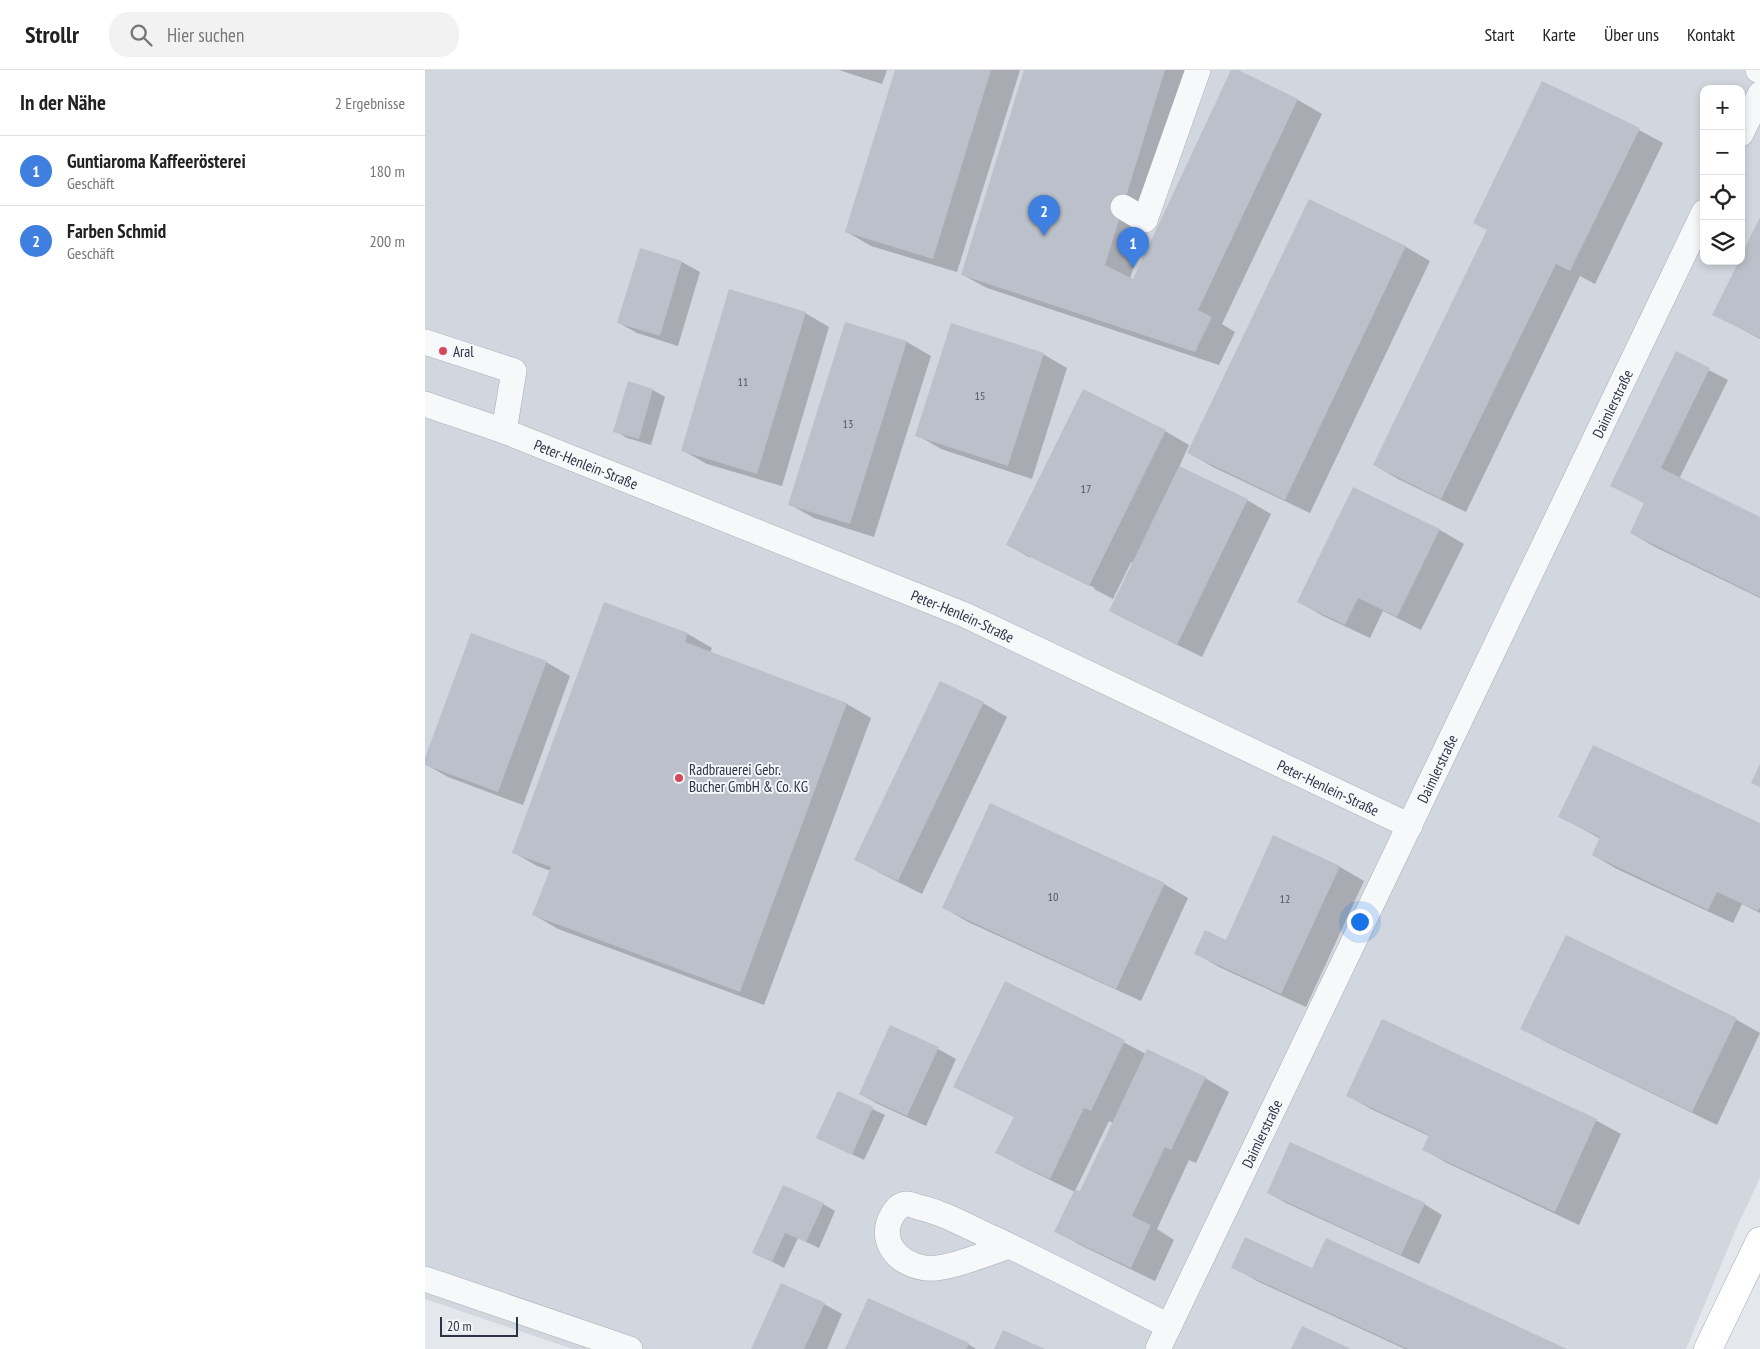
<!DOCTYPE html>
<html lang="de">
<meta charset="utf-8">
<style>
body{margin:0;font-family:"PT Sans Narrow",sans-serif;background:#f2f2f2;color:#222}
.controls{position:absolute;right:15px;top:15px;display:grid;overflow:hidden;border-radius:10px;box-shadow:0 2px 8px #0003}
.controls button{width:45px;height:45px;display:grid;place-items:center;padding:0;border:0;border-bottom:1px solid #e0e0e0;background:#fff;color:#222;font:25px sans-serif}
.scale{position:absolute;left:15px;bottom:12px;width:78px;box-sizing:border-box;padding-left:5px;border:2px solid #2b3445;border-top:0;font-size:14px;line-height:18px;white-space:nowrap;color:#2b3445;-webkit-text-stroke:4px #f4f6f9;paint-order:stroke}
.you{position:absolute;left:934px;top:851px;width:18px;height:18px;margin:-12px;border:4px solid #fff;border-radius:50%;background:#1a73e8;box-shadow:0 0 0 8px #1a73e833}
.badge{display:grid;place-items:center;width:32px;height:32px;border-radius:50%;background:#db2777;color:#fff;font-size:16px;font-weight:700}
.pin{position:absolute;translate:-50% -41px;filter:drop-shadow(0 1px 2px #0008)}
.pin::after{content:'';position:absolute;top:26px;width:18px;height:15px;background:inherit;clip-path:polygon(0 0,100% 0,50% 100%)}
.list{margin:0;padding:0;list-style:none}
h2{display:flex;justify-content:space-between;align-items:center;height:65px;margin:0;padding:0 20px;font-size:21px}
h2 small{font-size:16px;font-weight:400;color:#767676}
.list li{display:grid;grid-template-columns:32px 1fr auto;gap:15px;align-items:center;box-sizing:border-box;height:70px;padding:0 20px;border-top:1px solid #e0e0e0}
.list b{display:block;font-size:19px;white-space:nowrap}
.list p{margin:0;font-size:16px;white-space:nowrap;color:#767676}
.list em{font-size:16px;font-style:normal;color:#767676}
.icon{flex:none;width:28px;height:28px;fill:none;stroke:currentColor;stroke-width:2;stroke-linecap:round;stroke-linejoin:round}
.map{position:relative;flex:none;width:1335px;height:1279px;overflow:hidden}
header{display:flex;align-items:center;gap:30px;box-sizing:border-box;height:70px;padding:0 25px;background:#fff;border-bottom:1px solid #e0e0e0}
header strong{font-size:24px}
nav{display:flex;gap:28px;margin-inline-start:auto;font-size:18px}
.search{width:350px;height:45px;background:#f2f2f2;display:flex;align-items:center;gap:12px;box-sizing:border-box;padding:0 18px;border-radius:20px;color:#767676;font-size:19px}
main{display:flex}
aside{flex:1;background:#fff}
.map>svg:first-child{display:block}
.built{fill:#d2d6de;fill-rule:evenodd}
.shadow{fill:#0003;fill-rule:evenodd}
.building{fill:#bbc0ca}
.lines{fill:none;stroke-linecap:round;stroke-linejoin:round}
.minor-casing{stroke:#a9aeb7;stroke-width:26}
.major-casing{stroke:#a3abb8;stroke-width:29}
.minor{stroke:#f7f8fa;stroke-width:25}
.major{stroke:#fff;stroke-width:28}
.poi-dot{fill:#d1495b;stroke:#f4f6f9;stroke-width:2}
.labels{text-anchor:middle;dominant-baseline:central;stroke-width:4;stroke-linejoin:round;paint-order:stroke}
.number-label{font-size:12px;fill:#4f5766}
.poi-label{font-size:15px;fill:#2b3445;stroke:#f4f6f9;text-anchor:start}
.street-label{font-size:15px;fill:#2b3445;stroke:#f4f6f9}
</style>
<header>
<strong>Strollr</strong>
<div class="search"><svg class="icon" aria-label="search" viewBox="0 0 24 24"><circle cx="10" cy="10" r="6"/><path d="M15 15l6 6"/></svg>Hier suchen</div>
<nav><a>Start</a><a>Karte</a><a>Über uns</a><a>Kontakt</a></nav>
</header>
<main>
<aside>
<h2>In der Nähe<small>2 Ergebnisse</small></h2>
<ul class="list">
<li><span class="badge" style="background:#3f7fe0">1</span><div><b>Guntiaroma Kaffeerösterei</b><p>Geschäft</p></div><em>180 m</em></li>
<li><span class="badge" style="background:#3f7fe0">2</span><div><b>Farben Schmid</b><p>Geschäft</p></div><em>200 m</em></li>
</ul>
</aside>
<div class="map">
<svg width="1335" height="1279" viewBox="0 0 1335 1279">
<rect width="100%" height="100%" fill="#e4e7ec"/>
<path class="built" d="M0,0H1335V1108L1311,1159L1261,1279H148L0,1229ZM1279,19H1316V191H1279Z"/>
<g class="shadow">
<polygon points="414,0 462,0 457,14"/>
<polygon points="472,0 595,0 532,202 446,176 422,162"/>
<polygon points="601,0 769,0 705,209 708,211 808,0 873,30 897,44 797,254 810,262 794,295 562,218 538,205"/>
<polygon points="1214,60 1238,73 1170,214 1155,206 1041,442 973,409 949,395"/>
<polygon points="884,131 981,177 1005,191 885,443 788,397 764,383"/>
<polygon points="1335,150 1335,269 1289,244"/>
<polygon points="215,180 257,192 275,202 253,276 212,263 194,253"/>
<polygon points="380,243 404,257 357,416 282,394 257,380"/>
<polygon points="421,253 482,272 506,286 449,467 389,448 364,434"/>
<polygon points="1251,283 1303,310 1254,409 1335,448 1335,528 1230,477 1206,463 1221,434 1186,415"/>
<polygon points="618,284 642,298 607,409 516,379 492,365"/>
<polygon points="204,313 228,320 240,327 226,375 202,368 190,361"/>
<polygon points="740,361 764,375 754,397 822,430 846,444 777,587 710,554 685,541 708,493 706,492 688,529 669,519 670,518 605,486 605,488 582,474"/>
<polygon points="929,419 1015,460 1039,474 996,560 958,541 945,568 898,546 874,532"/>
<polygon points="180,534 263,564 287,578 285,583 422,634 446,648 339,935 133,859 109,845 126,801 112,796 88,782"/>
<polygon points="121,592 145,606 98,735 23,707 0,694 0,691"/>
<polygon points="558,633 582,647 497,824 455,803 431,789"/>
<polygon points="1135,747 1335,754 1335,843 1317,834 1308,853 1192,799 1168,785 1176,769"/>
<polygon points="849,767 915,797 939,811 881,937 794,897 770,883 801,871"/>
<polygon points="739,814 763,828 716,931 543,852 519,838"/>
<polygon points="1141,867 1312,950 1335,963 1292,1055 1121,972 1097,958"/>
<path d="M639,941L721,984L780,1008L804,1022L771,1093L764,1090L732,1159L749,1170L730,1211L655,1175L631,1161L650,1122L596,1096L572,1082L589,1047L530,1017ZM684,1051L688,1053L655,1123L650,1121Z"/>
<polygon points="958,950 1172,1051 1196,1064 1154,1155 1022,1093 998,1079 1004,1066 946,1039 922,1025"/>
<polygon points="513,979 531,989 501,1056 453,1034 435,1024"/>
<polygon points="413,1023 460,1045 439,1090 393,1068"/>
<polygon points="843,1123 999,1134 1017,1145 994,1194 861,1133"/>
<polygon points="398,1134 410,1141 394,1178 373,1168 359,1198 329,1182"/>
<polygon points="808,1197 888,1199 1139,1279 980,1279 832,1211"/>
<polygon points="399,1234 417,1244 402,1279 327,1279"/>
<polygon points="543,1274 551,1279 421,1279"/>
</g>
<g class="building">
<polygon points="470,0 566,0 508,189 420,162"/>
<polygon points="599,0 740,0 680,195 708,209 806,0 813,0 873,29 773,240 787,247 770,282 536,205"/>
<polygon points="1117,11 1215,58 1145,201 1131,194 1016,429 948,395 1062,160 1048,153"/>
<polygon points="884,129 981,176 860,430 762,383"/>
<polygon points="1335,147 1335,268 1287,245 1314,191 1316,191 1316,186"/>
<polygon points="215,178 257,191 235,266 192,253"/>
<polygon points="304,219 381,242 332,404 256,381"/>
<polygon points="420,252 482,271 425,454 363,435"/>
<polygon points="526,253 619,283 583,396 490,366"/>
<polygon points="1251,281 1285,298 1236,398 1335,447 1335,527 1205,463 1219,433 1185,416"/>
<polygon points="203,311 228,319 214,369 188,362"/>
<polygon points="658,319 741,360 664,516 581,475"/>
<polygon points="754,396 823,429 752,575 684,541"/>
<polygon points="928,417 1015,459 972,547 933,528 920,555 872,532"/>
<polygon points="179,532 263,563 260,572 422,633 315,922 107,845 126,797 87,783"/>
<polygon points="46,563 122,591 73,722 0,695 0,688"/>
<polygon points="515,611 559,632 473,811 429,790"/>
<polygon points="1168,675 1335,753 1335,837 1333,841 1292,822 1283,840 1167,785 1175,767 1133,747"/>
<polygon points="1335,694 1335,717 1326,713"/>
<polygon points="565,733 740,813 691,919 517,838"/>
<polygon points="848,765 915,796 856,924 769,884 780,860 801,870"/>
<polygon points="1141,865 1312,948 1267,1042 1095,959"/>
<polygon points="580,911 700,970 666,1041 659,1038 625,1109 570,1083 589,1047 528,1017"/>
<polygon points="957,949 1172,1049 1130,1142 997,1080 1004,1065 921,1026"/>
<polygon points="465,955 514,977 482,1046 434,1024"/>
<polygon points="722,979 781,1007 746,1080 740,1077 707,1146 726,1155 706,1198 629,1162 650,1119 655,1121"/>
<polygon points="413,1021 448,1037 427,1085 391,1068"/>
<polygon points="865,1072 1000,1133 976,1185 842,1123"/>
<polygon points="358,1115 399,1133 381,1172 360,1163 347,1192 327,1183"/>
<polygon points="820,1167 887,1198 901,1168 1142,1279 983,1279 806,1198"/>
<polygon points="356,1213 400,1233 379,1279 326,1279"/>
<polygon points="443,1228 544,1273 541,1279 420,1279"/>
<polygon points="877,1256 926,1279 866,1279"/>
<polygon points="578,1260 620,1279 569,1279"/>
</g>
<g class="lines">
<defs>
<g id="minor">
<polyline points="1333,0 1335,1"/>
<polyline points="1316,64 1335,24"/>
<polyline points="698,137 720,150 773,0"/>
<polyline points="0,272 89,301 79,361"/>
<path id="s1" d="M0,334L79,361L540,545L985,756"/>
<path d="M584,1176C562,1183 521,1201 500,1198C472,1194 452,1170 468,1144C471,1139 476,1134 482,1134C486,1134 490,1136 493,1137C520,1143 545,1158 570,1169C629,1197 686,1227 744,1256"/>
<polyline points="0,1209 205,1279"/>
<path id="s2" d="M733,1279L1279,142"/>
</g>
<polyline id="major" points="1283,1279 1335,1171"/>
</defs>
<use href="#minor" class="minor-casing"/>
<use href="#major" class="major-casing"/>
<use href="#minor" class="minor"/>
<use href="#major" class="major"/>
</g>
<g class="poi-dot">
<circle cx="18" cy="281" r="5"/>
<circle cx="254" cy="708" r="5"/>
</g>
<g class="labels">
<g class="number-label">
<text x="318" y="311">11</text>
<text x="555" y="325">15</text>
<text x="423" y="353">13</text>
<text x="661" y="418">17</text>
<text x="628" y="826">10</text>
<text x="860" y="828">12</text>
</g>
<g class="poi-label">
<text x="28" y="281">Aral</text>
<text x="264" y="699">Radbrauerei Gebr.<tspan x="264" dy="17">Bucher GmbH &amp; Co. KG</tspan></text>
</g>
<g class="street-label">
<text stroke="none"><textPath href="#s2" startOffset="1049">Daimlerstraße</textPath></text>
<text stroke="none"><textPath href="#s1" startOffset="172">Peter-Henlein-Straße</textPath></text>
<text stroke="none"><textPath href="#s1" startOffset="578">Peter-Henlein-Straße</textPath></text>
<text stroke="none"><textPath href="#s2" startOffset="644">Daimlerstraße</textPath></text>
<text stroke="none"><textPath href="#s1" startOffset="982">Peter-Henlein-Straße</textPath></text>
<text stroke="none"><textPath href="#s2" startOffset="239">Daimlerstraße</textPath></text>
</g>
</g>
</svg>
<div class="controls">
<button>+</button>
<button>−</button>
<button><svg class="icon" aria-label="locate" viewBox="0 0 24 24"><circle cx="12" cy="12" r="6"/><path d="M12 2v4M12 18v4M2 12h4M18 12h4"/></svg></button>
<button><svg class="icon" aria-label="layers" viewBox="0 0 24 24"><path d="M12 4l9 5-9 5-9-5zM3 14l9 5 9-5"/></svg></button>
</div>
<div class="scale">20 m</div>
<div class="you"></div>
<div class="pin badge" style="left:708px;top:198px;background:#3f7fe0">1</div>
<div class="pin badge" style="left:619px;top:166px;background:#3f7fe0">2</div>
</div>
</main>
